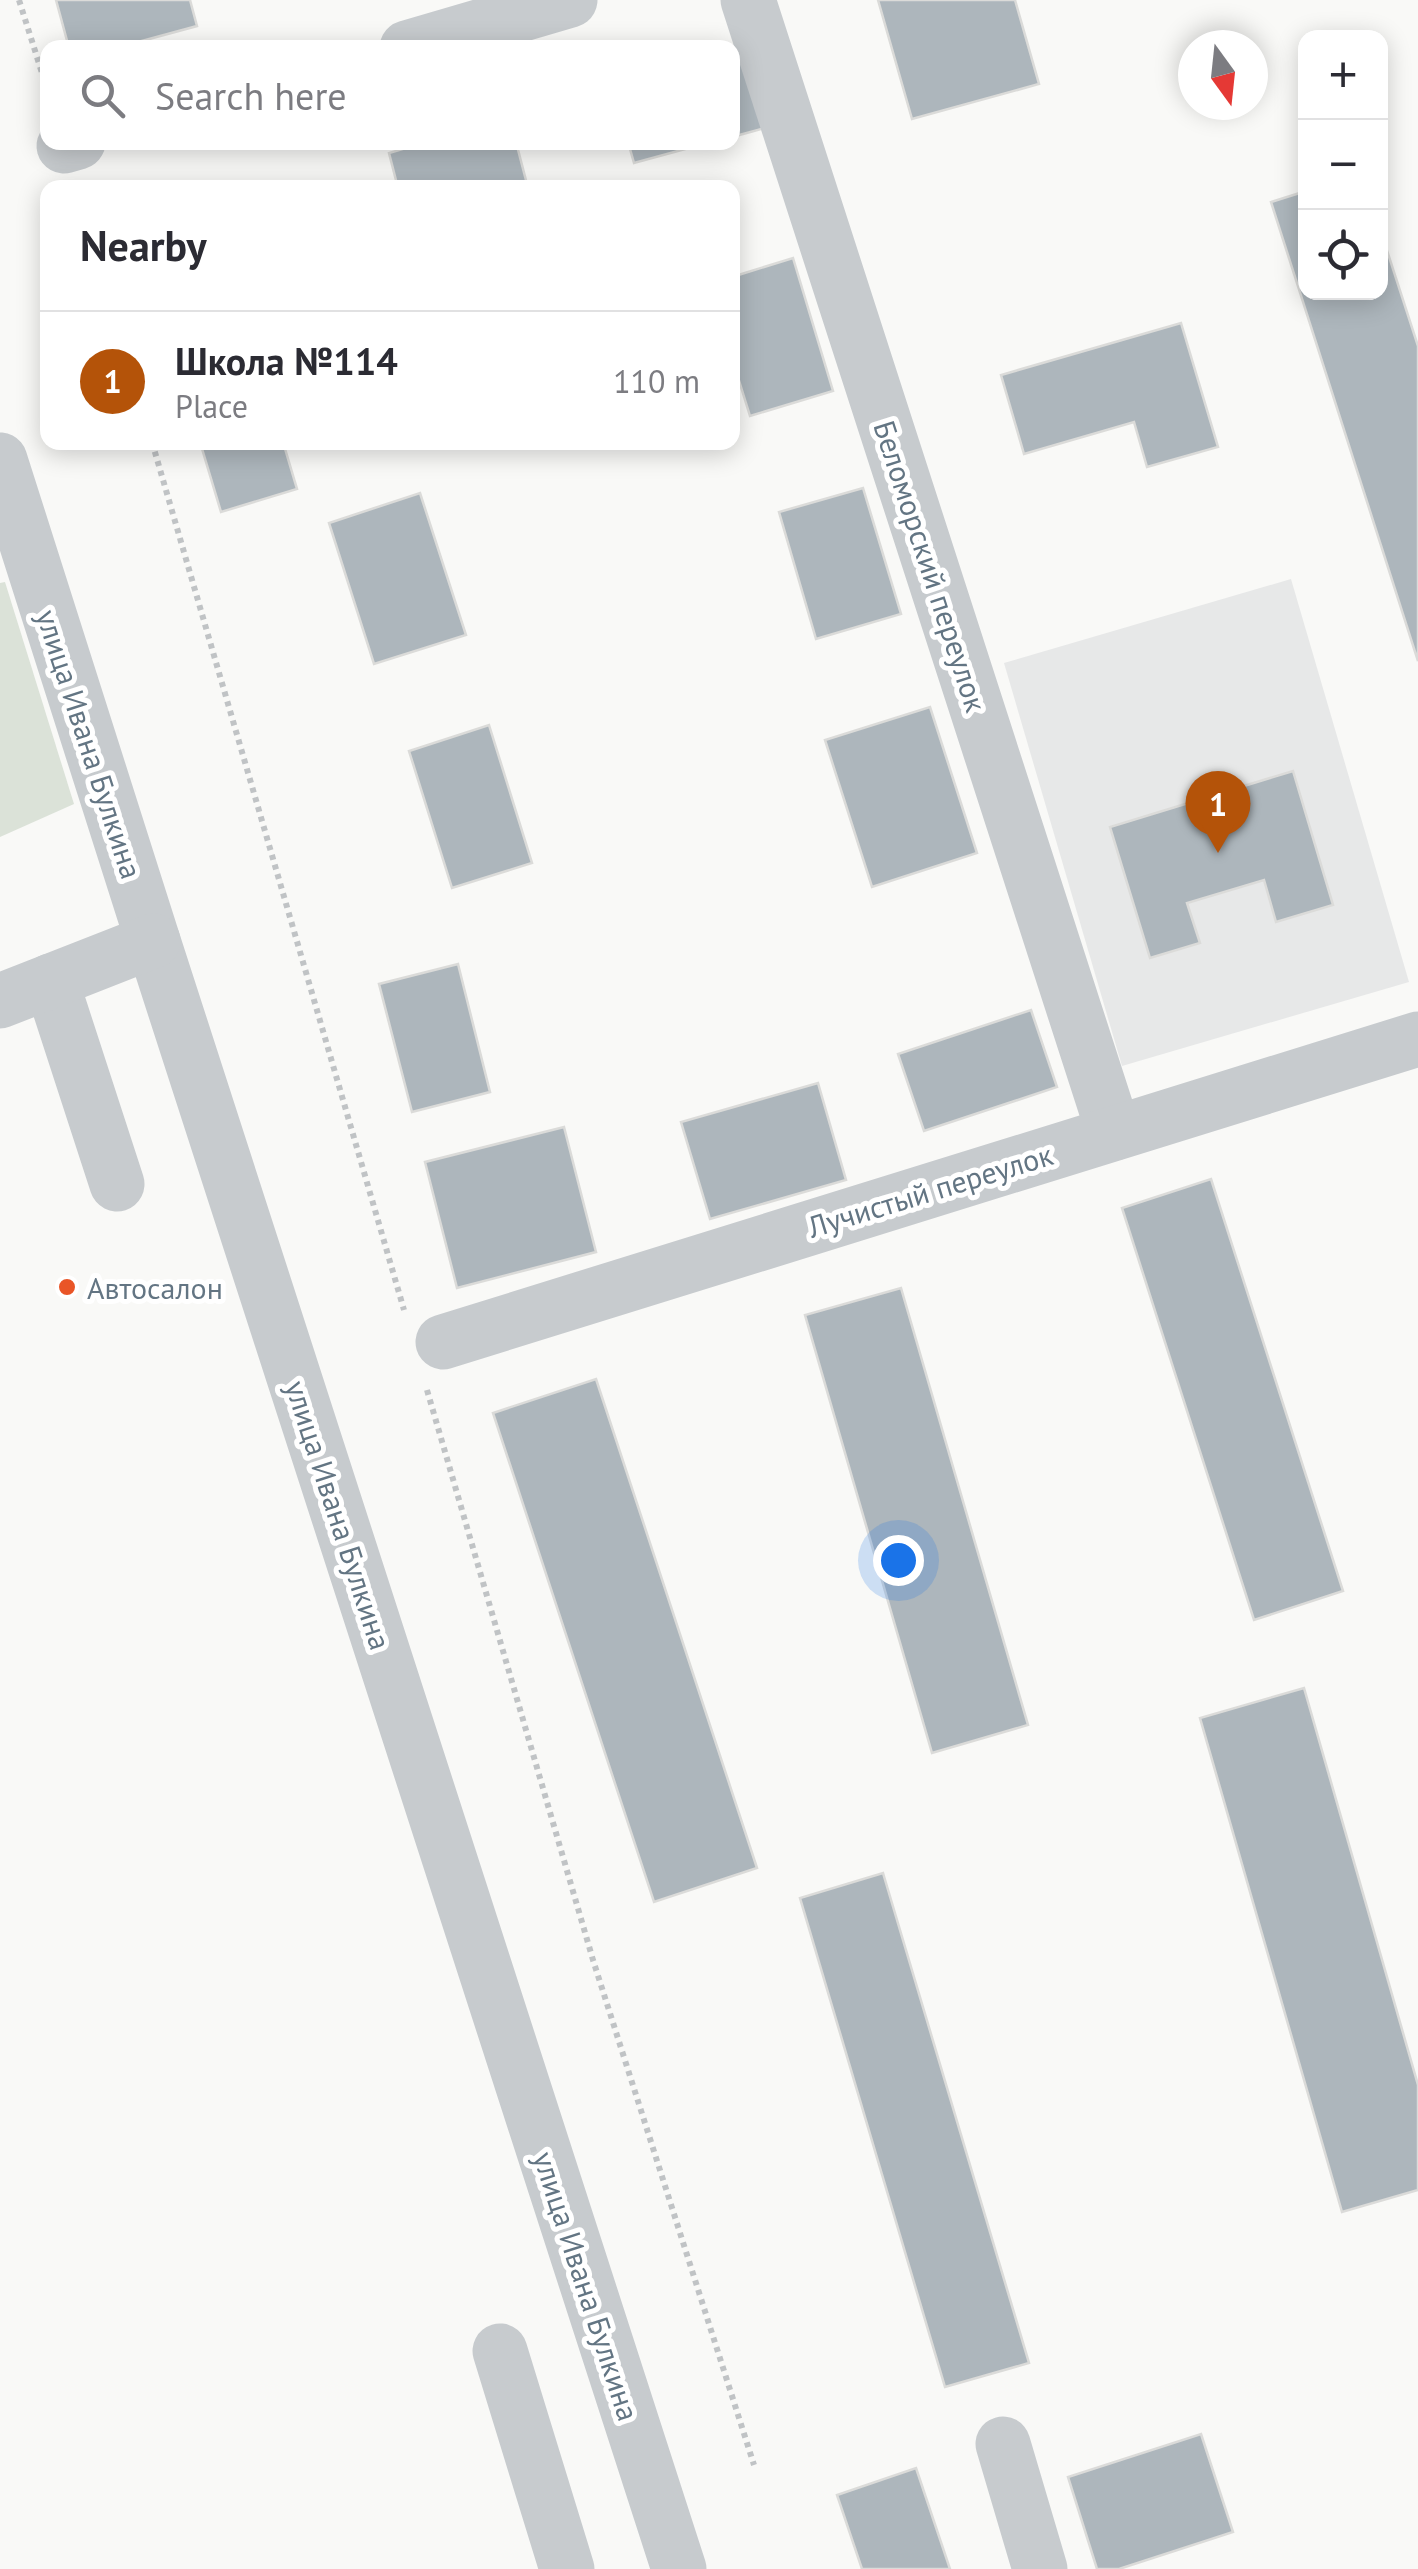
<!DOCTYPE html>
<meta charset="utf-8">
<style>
body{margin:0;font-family:"PT Sans",sans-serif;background:#f2f2f3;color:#2b2b33}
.controls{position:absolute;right:30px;top:30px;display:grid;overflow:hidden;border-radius:20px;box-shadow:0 5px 25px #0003}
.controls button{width:90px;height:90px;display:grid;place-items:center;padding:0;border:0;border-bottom:2px solid #e1e1e2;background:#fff;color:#2b2b33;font:50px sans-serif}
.compass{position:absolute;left:1178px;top:30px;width:90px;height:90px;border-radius:50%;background:#fff;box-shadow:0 5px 25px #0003;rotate:165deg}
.you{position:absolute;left:898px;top:1560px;width:35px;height:35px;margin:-25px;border:8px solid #fff;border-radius:50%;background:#1a73e8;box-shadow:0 0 0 15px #1a73e833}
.badge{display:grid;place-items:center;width:65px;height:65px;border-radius:50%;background:#b45309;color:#fff;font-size:32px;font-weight:700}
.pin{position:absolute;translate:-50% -82px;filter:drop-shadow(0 2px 5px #0008)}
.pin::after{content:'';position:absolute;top:52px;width:35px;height:30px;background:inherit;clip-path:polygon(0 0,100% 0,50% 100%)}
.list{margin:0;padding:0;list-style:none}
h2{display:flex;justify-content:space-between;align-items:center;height:130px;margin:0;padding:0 40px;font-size:42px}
h2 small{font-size:32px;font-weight:400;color:#7c7c81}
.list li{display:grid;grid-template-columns:65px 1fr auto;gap:30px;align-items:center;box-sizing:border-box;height:140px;padding:0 40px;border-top:2px solid #e1e1e2}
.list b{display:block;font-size:38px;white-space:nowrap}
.list p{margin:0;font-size:32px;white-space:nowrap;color:#7c7c81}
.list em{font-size:32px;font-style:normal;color:#7c7c81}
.icon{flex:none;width:55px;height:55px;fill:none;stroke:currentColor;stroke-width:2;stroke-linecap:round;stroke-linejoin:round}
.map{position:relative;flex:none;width:1418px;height:2569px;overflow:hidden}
.search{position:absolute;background:#fff;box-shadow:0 5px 25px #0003;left:40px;top:40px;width:700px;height:110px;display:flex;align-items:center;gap:25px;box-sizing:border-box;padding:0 35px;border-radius:20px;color:#7c7c81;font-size:38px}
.panel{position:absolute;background:#fff;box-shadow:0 5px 25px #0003;left:40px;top:180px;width:700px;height:270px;border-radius:20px}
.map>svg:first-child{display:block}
.built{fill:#e7e8e8}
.green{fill:#dbe2d8}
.building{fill:#adb6bc;stroke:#dbdbd9;stroke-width:2.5}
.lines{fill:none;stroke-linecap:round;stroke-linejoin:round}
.path{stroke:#c0c3c5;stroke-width:6;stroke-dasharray:5 5;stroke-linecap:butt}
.minor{stroke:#c7cbce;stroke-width:55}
.poi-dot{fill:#e95527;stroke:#fff;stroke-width:4}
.labels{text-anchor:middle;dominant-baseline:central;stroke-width:10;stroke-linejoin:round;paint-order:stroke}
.street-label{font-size:30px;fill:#637583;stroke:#fff}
.poi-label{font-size:30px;fill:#637583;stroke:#fff;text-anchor:start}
</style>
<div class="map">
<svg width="1418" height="2569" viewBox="0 0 1418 2569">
<rect width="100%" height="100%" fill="#f9f9f7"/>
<polygon class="built" points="1291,579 1409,982 1122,1066 1004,663"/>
<polygon class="green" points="5,582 74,804 0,837 0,583"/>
<g class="building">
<polygon points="56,0 190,0 197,26 116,48 69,48"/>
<polygon points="878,0 1015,0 1039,84 912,119"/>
<polygon points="746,54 765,128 732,137 732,57"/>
<polygon points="426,142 516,142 528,188 398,188 389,153"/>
<polygon points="628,142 711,142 634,163"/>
<polygon points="1306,191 1306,292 1380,292 1380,229 1418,346 1418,661 1271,202"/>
<polygon points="793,258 833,391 750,416 732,358 732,277"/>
<polygon points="1181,323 1218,447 1147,467 1134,422 1024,454 1001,375"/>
<polygon points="200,442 283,442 297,489 221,512"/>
<polygon points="863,488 901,614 816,639 779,512"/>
<polygon points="420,493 466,635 374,664 329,523"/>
<polygon points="930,707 977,853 872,887 825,740"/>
<polygon points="489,725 532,863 452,888 409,751"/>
<polygon points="1293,771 1333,905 1276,922 1264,880 1187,903 1200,943 1150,958 1110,827"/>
<polygon points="458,964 490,1092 412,1112 379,984"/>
<polygon points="1031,1010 1057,1087 924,1131 898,1054"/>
<polygon points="818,1083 846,1180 710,1219 681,1122"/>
<polygon points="564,1127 596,1252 457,1288 425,1162"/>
<polygon points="1211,1179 1343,1591 1254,1620 1122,1208"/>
<polygon points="901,1288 1028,1725 932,1753 805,1315"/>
<polygon points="596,1379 757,1868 654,1902 493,1413"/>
<polygon points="1304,1688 1418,2085 1418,2190 1342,2212 1200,1718"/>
<polygon points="883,1873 1029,2363 945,2387 800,1898"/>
<polygon points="1201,2434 1233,2532 1119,2569 1097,2569 1068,2477"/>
<polygon points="916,2468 950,2569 862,2569 837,2495"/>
</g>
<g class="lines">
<g class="path">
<polyline points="19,0 48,92"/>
<polyline points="152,442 404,1310"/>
<polyline points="427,1390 593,1960 754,2465"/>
</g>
<g class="minor">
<polyline points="748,0 1114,1133"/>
<polyline points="407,48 570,0"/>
<polyline points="64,146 78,142"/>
<polyline points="0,460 153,941 679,2569"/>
<polyline points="51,981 117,1184"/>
<polyline points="0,1001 153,941"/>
<polyline points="443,1342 1418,1039"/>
<polyline points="500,2351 567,2569"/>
<polyline points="1003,2444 1040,2569"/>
</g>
</g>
<circle class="poi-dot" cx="67" cy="1287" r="10"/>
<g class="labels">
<g class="street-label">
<text transform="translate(931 566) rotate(72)">Беломорский переулок</text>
<text transform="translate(90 744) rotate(72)">улица Ивана Булкина</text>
<text transform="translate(930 1190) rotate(-17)">Лучистый переулок</text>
<text transform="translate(339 1515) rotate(72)">улица Ивана Булкина</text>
<text transform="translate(587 2286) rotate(72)">улица Ивана Булкина</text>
</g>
<g class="poi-label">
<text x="87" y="1287">Автосалон</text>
</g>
</g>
</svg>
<div class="controls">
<button>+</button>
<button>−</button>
<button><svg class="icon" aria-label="locate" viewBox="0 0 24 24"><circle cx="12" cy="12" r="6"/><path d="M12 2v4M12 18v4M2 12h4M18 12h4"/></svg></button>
</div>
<svg class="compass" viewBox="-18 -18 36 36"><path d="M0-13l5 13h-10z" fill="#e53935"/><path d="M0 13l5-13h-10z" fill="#7c7c81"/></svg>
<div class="you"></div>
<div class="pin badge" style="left:1218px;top:853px">1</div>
<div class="search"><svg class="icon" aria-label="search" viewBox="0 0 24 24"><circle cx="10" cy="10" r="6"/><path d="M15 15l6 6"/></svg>Search here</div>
<section class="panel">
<h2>Nearby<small></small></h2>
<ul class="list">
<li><span class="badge">1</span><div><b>Школа №114</b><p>Place</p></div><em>110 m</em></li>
</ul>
</section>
</div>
